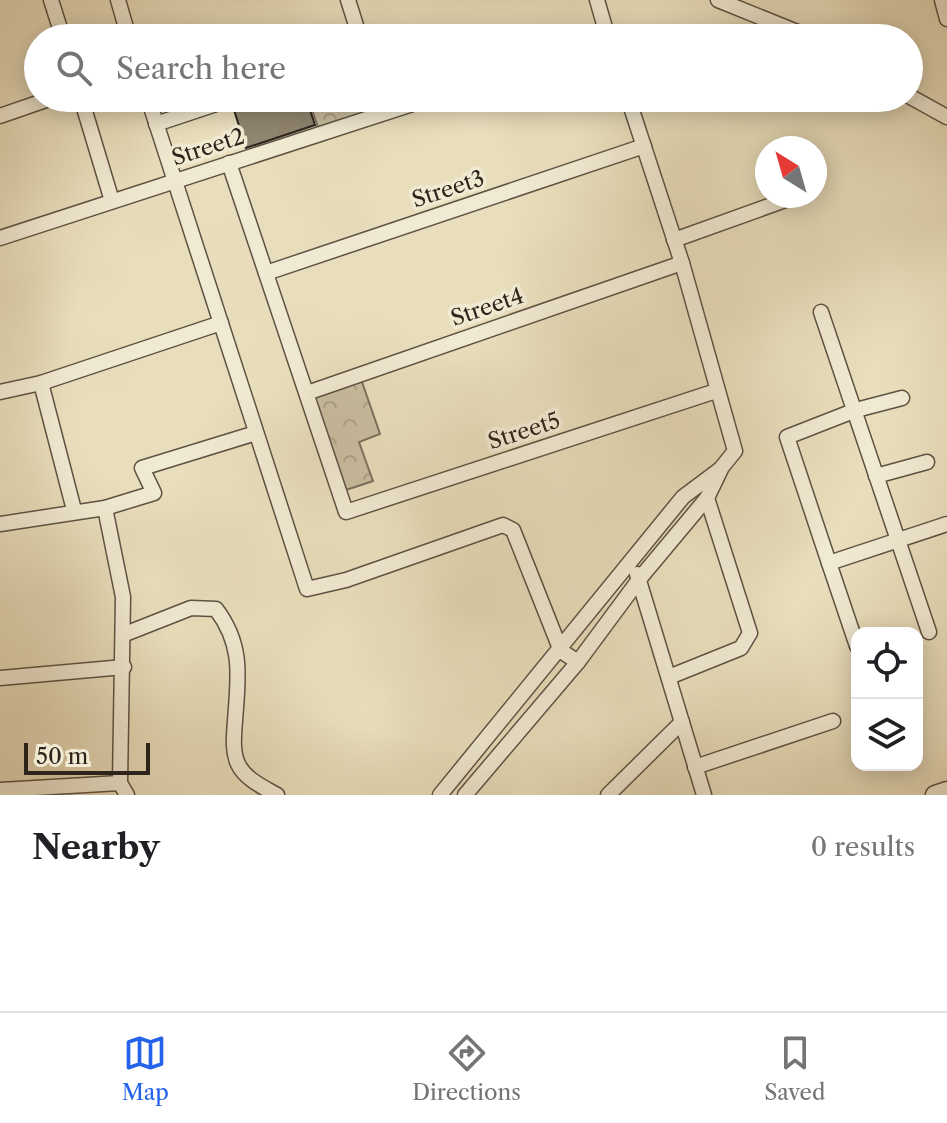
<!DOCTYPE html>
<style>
body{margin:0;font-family:"Libre Caslon Text",serif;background:#f2f2f2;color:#202124}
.controls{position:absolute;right:24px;bottom:24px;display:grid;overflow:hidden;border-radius:16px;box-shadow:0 4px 20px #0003}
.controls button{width:72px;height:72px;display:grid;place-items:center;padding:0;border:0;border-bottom:2px solid #e0e0e0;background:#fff;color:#202124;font:40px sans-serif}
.compass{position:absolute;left:755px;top:136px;width:72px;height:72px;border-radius:50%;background:#fff;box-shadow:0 4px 20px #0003;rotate:323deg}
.scale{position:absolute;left:24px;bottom:20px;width:126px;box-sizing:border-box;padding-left:8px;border:4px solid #2f241c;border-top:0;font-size:22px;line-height:28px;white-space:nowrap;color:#2f241c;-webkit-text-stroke:6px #f1ead3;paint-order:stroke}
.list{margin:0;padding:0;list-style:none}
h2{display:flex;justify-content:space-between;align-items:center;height:104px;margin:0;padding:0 32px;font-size:34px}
h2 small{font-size:26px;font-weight:400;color:#757577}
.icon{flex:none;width:44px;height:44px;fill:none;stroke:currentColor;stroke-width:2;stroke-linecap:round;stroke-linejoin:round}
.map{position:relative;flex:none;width:947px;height:795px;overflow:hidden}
.search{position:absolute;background:#fff;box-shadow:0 4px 20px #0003;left:24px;right:24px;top:24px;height:88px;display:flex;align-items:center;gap:20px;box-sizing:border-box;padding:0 28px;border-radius:44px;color:#757577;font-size:30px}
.sheet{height:216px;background:#fff}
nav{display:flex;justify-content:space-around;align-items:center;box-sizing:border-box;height:112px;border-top:2px solid #e0e0e0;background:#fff;font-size:22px;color:#757577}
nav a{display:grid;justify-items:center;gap:4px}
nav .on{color:#2563eb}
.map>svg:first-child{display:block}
.forest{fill:url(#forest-crowns);stroke:#7c715e;stroke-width:2}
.building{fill:#90856f;stroke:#2f241c;stroke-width:2}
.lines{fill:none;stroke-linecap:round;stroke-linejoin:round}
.minor-casing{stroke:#5e5244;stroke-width:17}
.tertiary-casing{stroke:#5e5244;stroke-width:21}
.minor{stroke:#f1ead3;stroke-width:14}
.tertiary{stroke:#f1ead3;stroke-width:18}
.labels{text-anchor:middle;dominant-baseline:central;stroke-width:7;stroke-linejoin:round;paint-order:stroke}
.street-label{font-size:22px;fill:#2f241c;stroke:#f1ead3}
</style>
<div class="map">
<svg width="947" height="795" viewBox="0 0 947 795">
<defs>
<pattern id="forest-crowns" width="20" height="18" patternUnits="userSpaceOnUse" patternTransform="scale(2)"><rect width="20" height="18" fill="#c9bea1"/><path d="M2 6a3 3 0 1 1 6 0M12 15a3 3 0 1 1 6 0" fill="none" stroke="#ada38a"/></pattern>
</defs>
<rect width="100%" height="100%" fill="#e9debc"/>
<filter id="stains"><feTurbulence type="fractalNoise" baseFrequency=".0025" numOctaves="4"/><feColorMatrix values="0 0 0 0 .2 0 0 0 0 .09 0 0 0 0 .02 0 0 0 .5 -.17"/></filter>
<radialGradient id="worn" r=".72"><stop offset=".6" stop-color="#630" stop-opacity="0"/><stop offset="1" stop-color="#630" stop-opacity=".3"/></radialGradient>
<g class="forest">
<polygon points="308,98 369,98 373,111 319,130"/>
<polygon points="361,379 380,434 359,442 373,481 346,490 313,396"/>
</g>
<polygon class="building" points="259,98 306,98 315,125 246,148 233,107"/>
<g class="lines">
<defs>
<g id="minor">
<polyline points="51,0 63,38"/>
<polyline points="118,0 129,38"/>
<polyline points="348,0 360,38"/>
<polyline points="597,0 608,38"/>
<polyline points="718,0 812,38"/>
<polyline points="942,0 947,19"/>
<polyline points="909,96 947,117"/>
<polyline points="81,98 112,201"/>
<polyline points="148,98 307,589 346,580 503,525 513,530 561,651 578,662"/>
<polyline points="0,116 52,98"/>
<polyline points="156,124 234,98"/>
<polyline points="229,163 346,512 716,391"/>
<polyline points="0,238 431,98"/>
<polyline points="674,240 791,198"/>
<polyline points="266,273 644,146"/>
<polyline points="821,312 929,632"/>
<polyline points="41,383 74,510"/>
<polyline points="0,392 41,383 221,323"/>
<polyline points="307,393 682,263"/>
<polyline points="876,476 927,462"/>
<polyline points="105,508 123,597 120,783 127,795"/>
<polyline points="0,524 105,508 154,493 142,468 256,433"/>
<polyline points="829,563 787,437 856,410 902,398"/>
<polyline points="637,574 704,795"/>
<path d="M125,634L191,608L216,609C244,646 238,678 235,721C234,735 232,751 238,764C245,779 263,787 277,795"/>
<polyline points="857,646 829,563 947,524"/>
<polyline points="669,677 741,648 750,633 707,498"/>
<polyline points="0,678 124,667"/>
<polyline points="695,767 833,721"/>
<polyline points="0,790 120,783"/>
<polyline points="440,795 683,497 719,470"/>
<polyline points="465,795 578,662 641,577 707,498 722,467 735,451 682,263 628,98"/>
<polyline points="608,795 682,722"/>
</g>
<polyline id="tertiary" points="935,795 947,791"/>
</defs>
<use href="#minor" class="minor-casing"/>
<use href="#tertiary" class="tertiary-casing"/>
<use href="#minor" class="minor"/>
<use href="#tertiary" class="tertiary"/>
</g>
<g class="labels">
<g class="street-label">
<text transform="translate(208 147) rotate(-18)">Street2</text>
<text transform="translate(448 189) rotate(-18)">Street3</text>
<text transform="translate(487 307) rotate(-19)">Street4</text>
<text transform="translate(524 431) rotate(-18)">Street5</text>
</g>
</g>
<rect width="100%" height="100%" filter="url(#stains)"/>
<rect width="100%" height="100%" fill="url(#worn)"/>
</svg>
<div class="controls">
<button><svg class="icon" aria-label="locate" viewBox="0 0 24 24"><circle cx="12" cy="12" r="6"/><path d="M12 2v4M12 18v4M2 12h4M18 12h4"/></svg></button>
<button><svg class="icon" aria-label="layers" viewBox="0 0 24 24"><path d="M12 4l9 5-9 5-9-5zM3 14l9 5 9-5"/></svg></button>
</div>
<svg class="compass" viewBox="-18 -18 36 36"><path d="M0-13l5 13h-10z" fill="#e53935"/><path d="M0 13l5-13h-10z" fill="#757577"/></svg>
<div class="scale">50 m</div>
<div class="search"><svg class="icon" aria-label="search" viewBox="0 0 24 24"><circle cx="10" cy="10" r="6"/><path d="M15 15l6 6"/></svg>Search here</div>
</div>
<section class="sheet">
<h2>Nearby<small>0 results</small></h2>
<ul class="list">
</ul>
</section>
<nav>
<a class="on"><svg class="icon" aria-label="map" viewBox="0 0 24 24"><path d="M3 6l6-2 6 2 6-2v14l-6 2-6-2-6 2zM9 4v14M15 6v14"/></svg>Map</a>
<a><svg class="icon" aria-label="directions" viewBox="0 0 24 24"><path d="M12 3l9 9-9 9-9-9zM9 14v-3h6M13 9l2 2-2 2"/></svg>Directions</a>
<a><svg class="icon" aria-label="saved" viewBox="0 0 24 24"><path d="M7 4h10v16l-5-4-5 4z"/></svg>Saved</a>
</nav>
